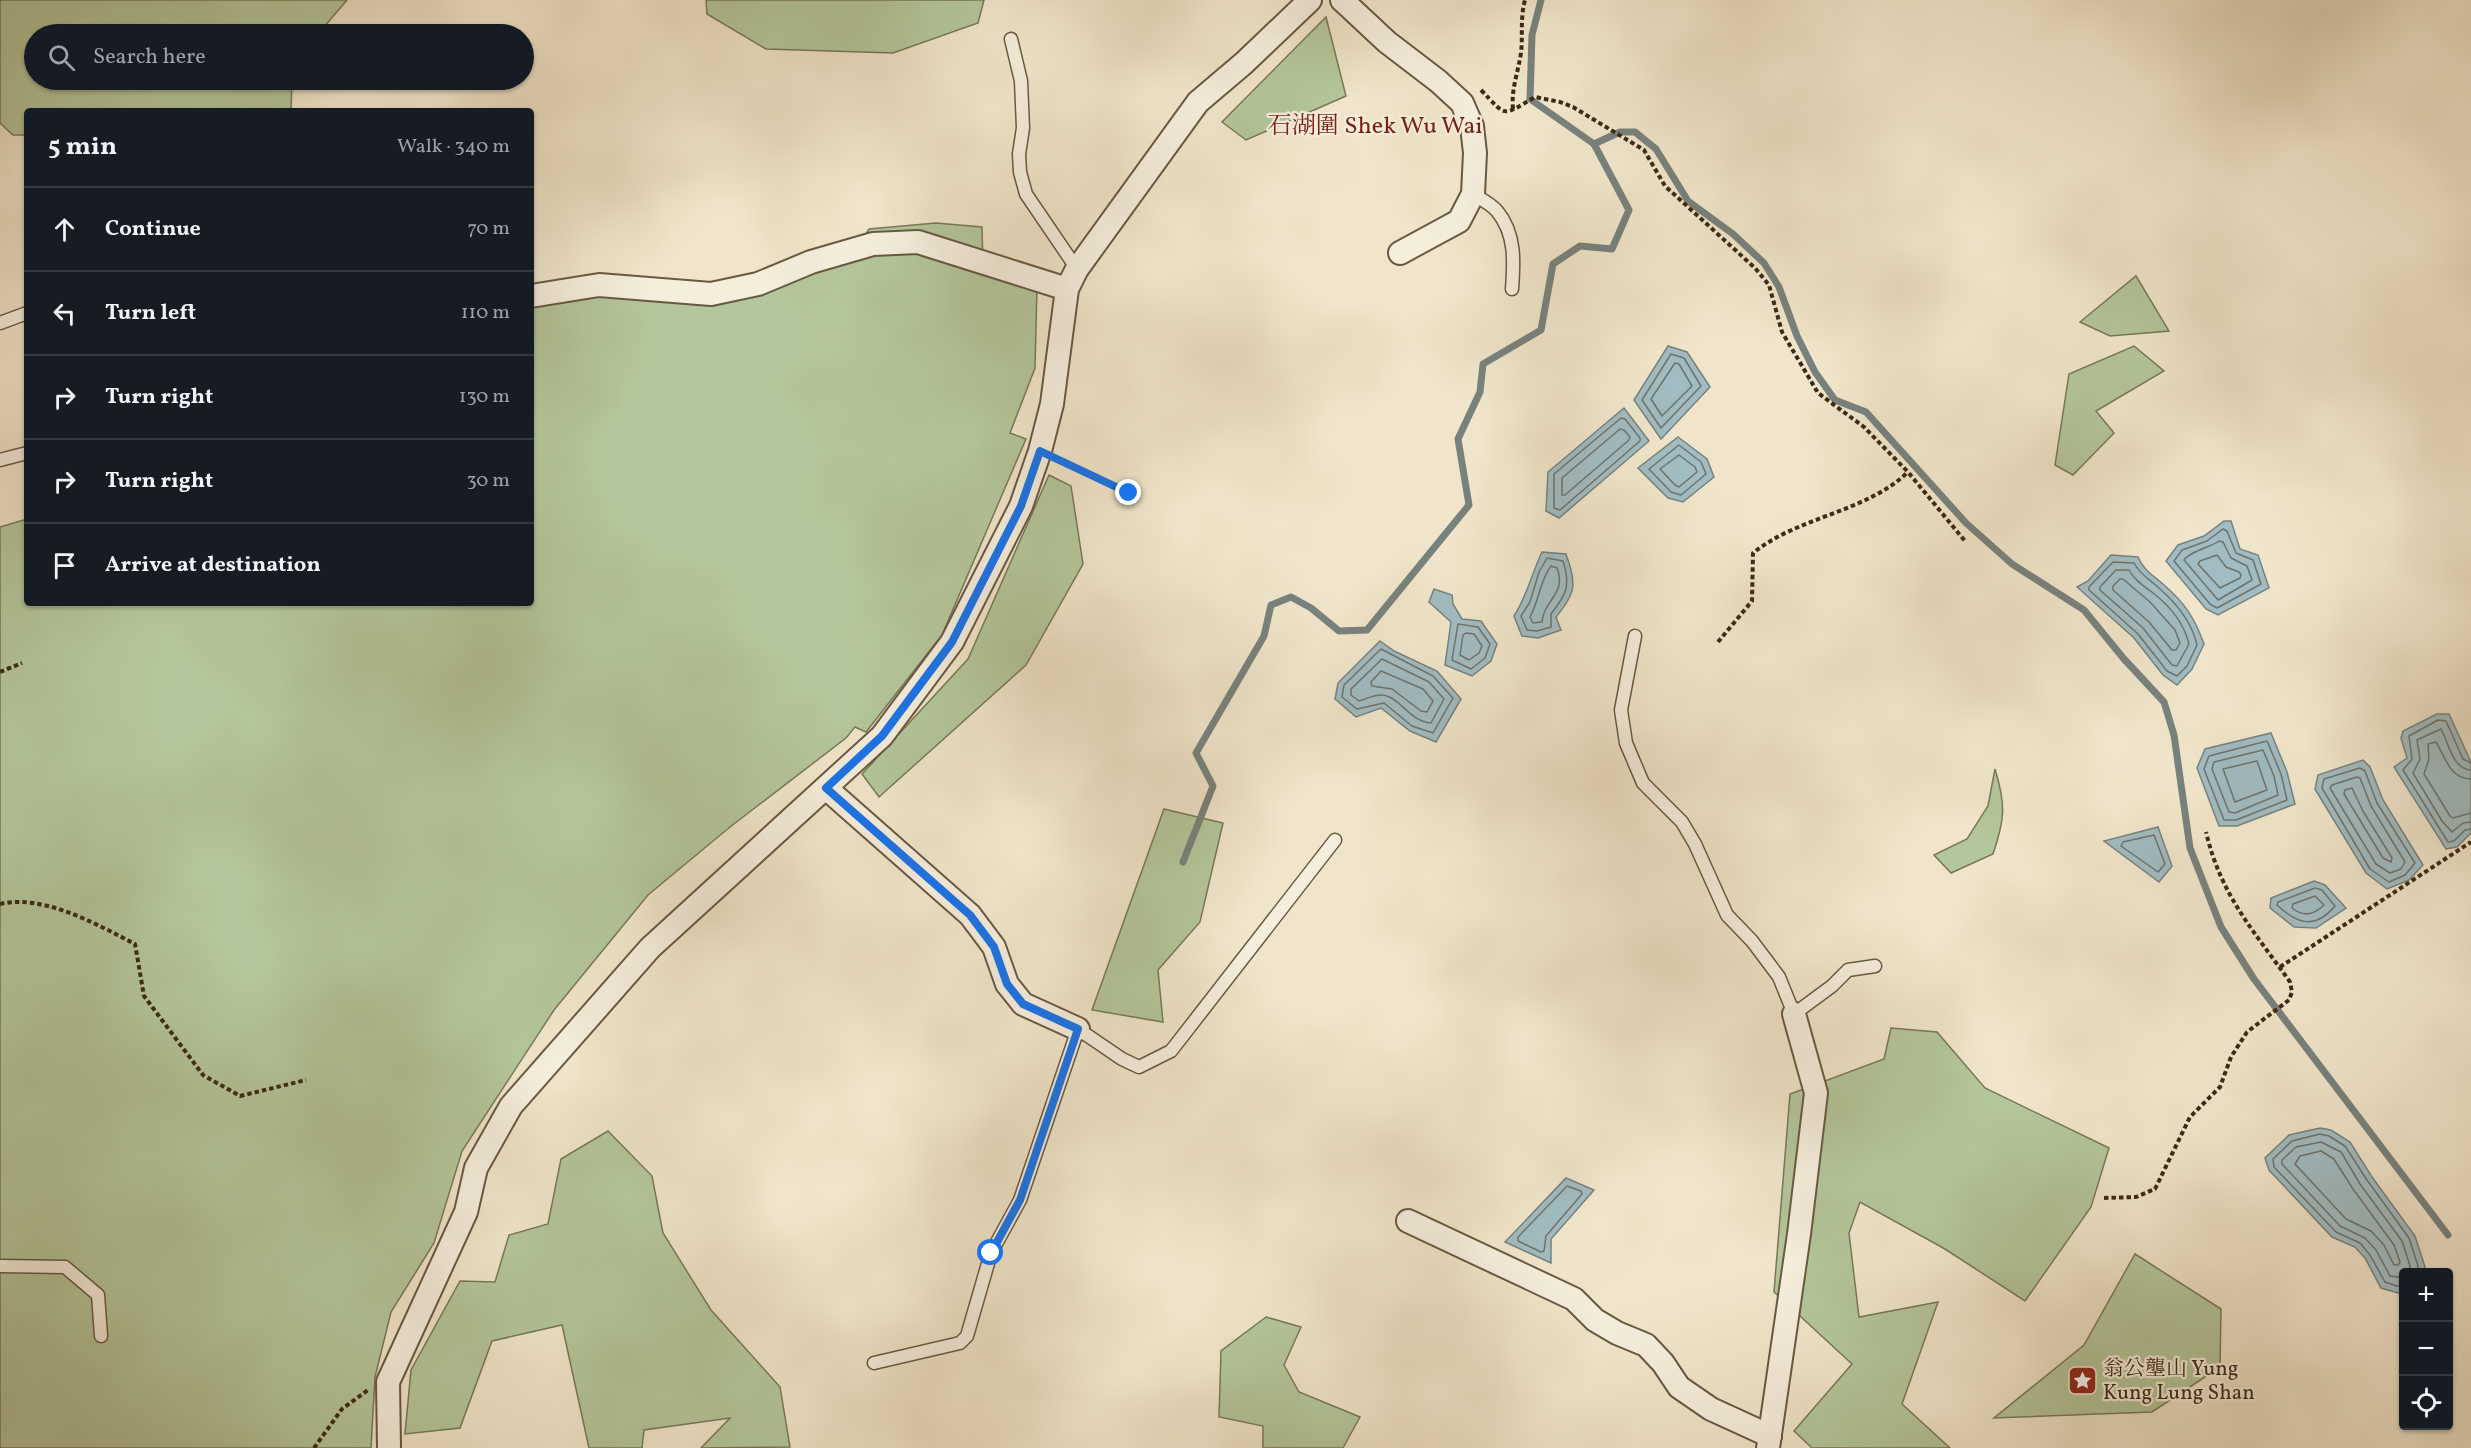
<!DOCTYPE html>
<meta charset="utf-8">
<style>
body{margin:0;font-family:Vollkorn,"Noto Serif TC",serif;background:#242831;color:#f1f3f6}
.controls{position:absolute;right:18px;bottom:18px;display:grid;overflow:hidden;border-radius:6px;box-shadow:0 2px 4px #0004}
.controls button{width:54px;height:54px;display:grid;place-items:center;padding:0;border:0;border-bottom:2px solid #363941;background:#171b24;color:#f1f3f6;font:30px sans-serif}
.stop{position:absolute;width:18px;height:18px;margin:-14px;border:4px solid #1a73e8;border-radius:50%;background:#fff}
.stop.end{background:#1a73e8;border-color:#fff;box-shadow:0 2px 6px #0008}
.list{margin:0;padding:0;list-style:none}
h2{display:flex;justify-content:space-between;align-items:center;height:78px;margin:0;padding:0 24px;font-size:26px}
h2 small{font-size:20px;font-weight:400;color:#9ea1a6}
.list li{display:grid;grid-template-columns:39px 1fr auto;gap:18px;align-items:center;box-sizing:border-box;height:84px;padding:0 24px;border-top:2px solid #363941}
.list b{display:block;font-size:22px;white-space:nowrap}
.list em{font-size:20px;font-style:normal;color:#9ea1a6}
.icon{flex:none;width:33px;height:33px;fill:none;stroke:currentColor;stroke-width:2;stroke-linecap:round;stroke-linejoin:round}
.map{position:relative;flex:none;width:2471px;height:1448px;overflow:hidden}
.search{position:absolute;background:#171b24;box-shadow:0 2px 4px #0004;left:24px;top:24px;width:510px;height:66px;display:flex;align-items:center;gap:15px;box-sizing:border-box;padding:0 21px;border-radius:33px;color:#9ea1a6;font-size:22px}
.panel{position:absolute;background:#171b24;box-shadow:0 2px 4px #0004;left:24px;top:108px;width:510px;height:498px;border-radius:6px}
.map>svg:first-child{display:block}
.green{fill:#b4c69b;stroke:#787858;stroke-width:1.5}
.water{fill:#a1bcc2;stroke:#78827d;stroke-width:1.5}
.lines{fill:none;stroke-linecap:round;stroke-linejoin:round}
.shore{stroke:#6e736c;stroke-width:1.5}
.stream{stroke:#78827d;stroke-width:7}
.service-casing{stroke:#685942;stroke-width:15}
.minor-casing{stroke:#685942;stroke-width:26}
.path{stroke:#3b2a15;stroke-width:4;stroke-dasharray:4.5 3;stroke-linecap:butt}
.service{stroke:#f5eedd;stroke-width:12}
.minor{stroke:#f5eedd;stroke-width:22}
.route{stroke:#1a73e8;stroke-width:8}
.labels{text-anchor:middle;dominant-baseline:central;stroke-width:4.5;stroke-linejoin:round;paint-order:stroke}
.poi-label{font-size:21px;fill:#3b2a15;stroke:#f5eedd;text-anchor:start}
.quarter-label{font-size:24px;fill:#7a1f14;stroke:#f5eedd}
</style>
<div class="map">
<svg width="2471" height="1448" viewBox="0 0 2471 1448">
<rect width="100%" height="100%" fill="#f0e5ca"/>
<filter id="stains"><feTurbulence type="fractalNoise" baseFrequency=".00333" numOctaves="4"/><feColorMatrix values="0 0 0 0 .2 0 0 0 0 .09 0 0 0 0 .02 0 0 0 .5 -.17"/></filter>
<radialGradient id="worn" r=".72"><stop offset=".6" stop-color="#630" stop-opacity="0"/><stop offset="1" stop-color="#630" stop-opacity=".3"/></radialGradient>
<g class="green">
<polygon points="0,0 347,0 318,34 34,34 34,80 292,80 291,111 27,111 27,135 13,135 0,123"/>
<polygon points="706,0 984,0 978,23 893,53 766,49 707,14"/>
<polygon points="1326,17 1346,96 1246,140 1222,122"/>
<polygon points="936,223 982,227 983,268 1037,287 1035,368 1010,433 1026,439 942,635 866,732 855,727 846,738 730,827 648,895 554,1010 462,1151 434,1243 391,1312 375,1377 371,1448 0,1448 0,527 27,519 27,603 531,603 531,300 582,290 739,298 850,259 869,229"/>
<polygon points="2136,276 2169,331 2110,336 2080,322"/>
<polygon points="2134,346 2164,371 2096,411 2114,433 2073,475 2055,465 2069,374"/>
<polygon points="1049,475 1071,486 1083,564 1026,665 879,797 862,774 968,659"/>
<path d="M1995,769C2006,805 2005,819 1993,854L1951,873L1934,855L1967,839L1988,806Z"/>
<polygon points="1164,809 1223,823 1200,922 1158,970 1163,1022 1092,1010"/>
<polygon points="1891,1028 1937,1032 1985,1088 2109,1148 2091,1207 2025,1301 1945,1249 1860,1202 1849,1233 1859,1317 1938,1302 1902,1404 1950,1448 1812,1448 1794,1431 1852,1364 1774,1292 1790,1094 1884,1059"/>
<polygon points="608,1131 652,1176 663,1233 711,1310 780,1387 790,1447 701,1448 730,1418 644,1430 642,1448 589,1448 562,1325 492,1341 460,1428 405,1434 411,1370 460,1281 495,1282 509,1235 548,1224 561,1159"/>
<polygon points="2135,1254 2221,1309 2220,1367 2152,1412 1994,1418 2084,1345"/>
<polygon points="1266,1317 1301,1327 1284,1365 1299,1392 1360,1417 1343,1448 1263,1448 1263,1426 1219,1417 1221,1351"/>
</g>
<g class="water">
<polygon points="1668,346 1687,352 1710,387 1661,439 1634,400"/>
<polygon points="1624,408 1649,441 1559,518 1546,511 1548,472"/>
<polygon points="1678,437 1707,459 1714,477 1683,502 1668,498 1638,468"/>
<polygon points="2224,521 2231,521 2240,549 2258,555 2269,588 2218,615 2206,609 2166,561 2178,545 2204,536"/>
<path d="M1542,552L1566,554C1577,584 1576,593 1556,617L1561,630L1538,638L1522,636L1514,616C1527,596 1532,573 1542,552Z"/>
<path d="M2111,555L2138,557C2144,571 2153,575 2164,585C2185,603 2195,619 2204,644L2192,669L2177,685L2163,675L2134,638L2077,587L2088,581Z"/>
<polygon points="1434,589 1452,595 1453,604 1462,619 1481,621 1497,644 1491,661 1472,676 1445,665 1451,622 1429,602"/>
<polygon points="1380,641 1394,651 1437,671 1461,699 1436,742 1410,731 1381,708 1356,717 1335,699 1338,683"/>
<polygon points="2437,714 2449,714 2471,762 2471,833 2457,847 2446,849 2394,767 2407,758 2401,738 2403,731"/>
<polygon points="2271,733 2287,772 2295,804 2237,826 2219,826 2197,768 2205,749"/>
<polygon points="2363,760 2370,767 2383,800 2423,865 2409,880 2387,889 2366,873 2315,789 2318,775"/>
<polygon points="2158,827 2172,866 2159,882 2104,841"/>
<polygon points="2314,881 2325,885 2346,908 2316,928 2294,927 2270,908 2271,898"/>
<polygon points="2320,1128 2331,1130 2350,1142 2372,1177 2415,1236 2425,1267 2422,1272 2404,1272 2403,1290 2398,1293 2381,1288 2365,1258 2355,1247 2332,1237 2269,1170 2265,1158 2289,1135"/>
<polygon points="1566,1178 1594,1190 1551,1239 1551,1263 1505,1242"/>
</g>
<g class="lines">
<g class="shore">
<polygon points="1671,354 1684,358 1701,386 1661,428 1642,400"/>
<polygon points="1675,363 1679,364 1692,386 1662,416 1651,399"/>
<polygon points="1621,418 1625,419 1640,438 1640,441 1560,510 1554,508 1554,474"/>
<polygon points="1620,429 1624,430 1630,437 1629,440 1565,495 1562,495 1562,478"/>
<polygon points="1679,445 1701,462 1706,474 1681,495 1671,492 1649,469"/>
<polygon points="1679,455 1695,467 1697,472 1679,487 1675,485 1660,469"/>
<polygon points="2223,529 2227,531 2236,553 2253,560 2261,584 2217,608 2210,604 2174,561 2182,550 2207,541"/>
<path d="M2219,541L2223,542L2231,558L2247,566L2252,580L2218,600L2184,560C2190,551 2209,548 2219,541Z"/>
<polygon points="2217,555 2226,567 2239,572 2241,575 2240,578 2220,588 2198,564 2200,561"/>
<path d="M1547,558L1563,561C1571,586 1566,595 1551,614V627L1537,631L1527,630L1521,616L1530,602L1539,572Z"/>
<path d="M2113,562L2134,563C2141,576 2151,580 2161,590C2178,605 2192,623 2197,645L2187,666L2177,676L2167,671L2138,634L2089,590V587Z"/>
<path d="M1551,566L1557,568C1567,594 1544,599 1542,622L1533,623L1530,617C1539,601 1540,580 1551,566Z"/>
<path d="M2116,570H2129C2135,581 2144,586 2153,593C2170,606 2184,624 2189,644L2177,666L2172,665L2143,628L2100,590V587Z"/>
<polygon points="2120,579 2123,579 2150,602 2175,630 2180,643 2176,650 2172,650 2149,622 2113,590 2113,586"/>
<polygon points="1458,624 1478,627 1490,644 1485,658 1471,669 1452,660"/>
<polygon points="1466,633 1474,634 1482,646 1479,653 1469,660 1460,655 1463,635"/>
<polygon points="1381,649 1433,676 1453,698 1433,733 1412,726 1384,703 1357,709 1342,697 1344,685"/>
<path d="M1382,659L1429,682L1444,699L1431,723C1410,722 1399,696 1382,695C1375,694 1366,699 1359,701L1351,695V689Z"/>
<polygon points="1381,671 1423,689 1433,701 1427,712 1421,711 1392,689 1372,686 1371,682"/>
<polygon points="2267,741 2281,774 2287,800 2236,820 2224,820 2204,769 2209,756"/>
<polygon points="2263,750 2274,776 2278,795 2235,813 2229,812 2212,769 2214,762"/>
<polygon points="2257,761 2267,790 2235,802 2223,769"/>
<polyline points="2471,763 2463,759 2446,721 2438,720 2409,736 2412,759 2403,770 2448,842 2454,841 2465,830 2471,829"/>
<polygon points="2360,768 2365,771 2377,803 2415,863 2405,875 2389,882 2370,869 2322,788 2324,779"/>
<path d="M2471,770C2452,769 2449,743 2441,729L2417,740L2420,759L2413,773L2442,821L2452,832L2463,823L2471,822"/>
<polygon points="2357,777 2360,778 2371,806 2405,862 2401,869 2390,873 2376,864 2330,788 2332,785"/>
<path d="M2471,779C2449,778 2446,758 2436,742L2428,744L2429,759L2424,774L2450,816L2453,818L2471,813"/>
<polygon points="2352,788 2363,811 2392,858 2391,862 2383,858 2344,794 2345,790"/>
<polygon points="2154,835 2165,864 2158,872 2121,846 2123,842"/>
<path d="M2315,888L2322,890L2335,906C2315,930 2297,924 2277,905L2278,902Z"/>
<path d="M2315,896L2324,905C2314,915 2303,917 2292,908L2293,904Z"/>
<polygon points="2321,1151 2334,1159 2353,1189 2394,1245 2400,1262 2398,1265 2394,1265 2384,1245 2371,1231 2346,1219 2295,1164 2300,1156"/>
<polygon points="1567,1186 1581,1191 1582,1194 1546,1236 1544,1251 1541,1252 1518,1241 1518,1237"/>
<polyline points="2404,1278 2390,1276 2376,1250 2365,1238 2340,1226 2282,1164 2282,1160 2296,1147 2321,1142 2341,1152 2360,1184 2402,1241 2410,1266 2410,1272"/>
<polyline points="2404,1285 2397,1286 2385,1282 2370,1255 2360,1243 2336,1232 2274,1167 2273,1159 2292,1141 2320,1134 2329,1136 2345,1146 2367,1180 2409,1238 2418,1266 2417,1272"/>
</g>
<g class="stream">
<polyline points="1594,144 1620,132 1635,132 1656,149 1688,201 1733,234 1764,263 1779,287 1797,336 1815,372 1835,400 1866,412 1966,523 2012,564 2084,610 2124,659 2164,702 2174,735 2190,848 2221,927 2254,979 2448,1235"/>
<polyline points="1183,862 1213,786 1196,753 1264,636 1271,605 1291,597 1311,608 1339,631 1367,630 1469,505 1458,439 1480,392 1483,364 1541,330 1553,264 1580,246 1612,249 1629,210 1594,144 1530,99 1532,35 1541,0"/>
</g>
<defs>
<g id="service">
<polyline points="1011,39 1021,81 1023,128 1019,154 1020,172 1026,194 1077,269"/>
<path d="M1473,194C1481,199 1491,204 1497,211C1516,234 1514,262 1512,289"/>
<polyline points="0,323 27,313"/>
<polyline points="0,460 27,453"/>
<polyline points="1635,636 1621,710 1626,743 1643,783 1682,822 1695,844 1727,915 1752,941 1779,977 1794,1014 1832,986 1848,970 1875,966"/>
<polyline points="0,1266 65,1267 98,1295 101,1336"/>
<polyline points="874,1363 960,1343 967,1336 991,1253 1020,1200 1078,1029 1122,1059 1139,1067 1171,1051 1335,840"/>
</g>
<g id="minor">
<polyline points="1342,0 1387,42 1438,81 1462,103 1472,126 1475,153 1473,194 1459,221 1400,253"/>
<polyline points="531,296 599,285 711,294 758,284 811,262 873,244 918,242 1067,289"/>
<polyline points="826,788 970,915 994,947 1007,984 1023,1004 1078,1029"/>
<polyline points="1408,1221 1574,1299 1595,1320 1617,1333 1646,1345 1663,1363 1679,1387 1711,1409 1770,1436"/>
<polyline points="389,1448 388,1382 466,1212 476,1168 511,1106 650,948 882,736 952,642 1021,506 1040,451 1052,404 1067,289 1077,269 1198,102 1244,63 1310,0"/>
<polyline points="1768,1448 1799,1234 1816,1093 1794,1014"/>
</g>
</defs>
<use href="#service" class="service-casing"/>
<use href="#minor" class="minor-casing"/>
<g class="path">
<path d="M1481,90C1507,117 1501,117 1535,97L1560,102L1573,107L1644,150L1665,186L1755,268L1769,285L1782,332L1818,393L1864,427L1908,472L1965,541"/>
<path d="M1513,109C1511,89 1518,73 1521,53C1523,35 1520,18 1525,0"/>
<polyline points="1060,460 1129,493"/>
<path d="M1718,642L1752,601L1753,553C1799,516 1865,513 1908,472"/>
<polyline points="0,672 22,663"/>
<path d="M0,904C44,894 96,924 135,944L144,996L203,1075L240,1096L306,1080"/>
<polyline points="2280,967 2471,842"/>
<path d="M2104,1198L2136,1197L2155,1189L2190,1117L2220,1087L2231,1057L2247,1032L2289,1000L2292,992L2290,982C2254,931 2221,896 2206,832"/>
<polyline points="314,1448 342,1409 368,1390"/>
</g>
<use href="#service" class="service"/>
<use href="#minor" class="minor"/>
</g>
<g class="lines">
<polyline class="route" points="991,1253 1020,1200 1078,1029 1023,1004 1007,984 994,947 970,915 826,788 882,736 952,642 1021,506 1040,451 1129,493"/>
</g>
<defs>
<symbol id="sight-square" viewBox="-11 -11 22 22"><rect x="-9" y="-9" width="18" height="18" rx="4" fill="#8f2418" stroke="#f5eedd"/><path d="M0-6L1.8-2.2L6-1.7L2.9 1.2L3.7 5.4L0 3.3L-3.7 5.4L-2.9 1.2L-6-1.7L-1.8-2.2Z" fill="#fff"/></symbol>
</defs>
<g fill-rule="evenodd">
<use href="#sight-square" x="2066" y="1364" width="33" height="33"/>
</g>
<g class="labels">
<g class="poi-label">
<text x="2103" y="1369">翁公壟山 Yung<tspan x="2103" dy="24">Kung Lung Shan</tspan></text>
</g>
<g class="quarter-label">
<text x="1375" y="127">石湖圍 Shek Wu Wai</text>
</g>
</g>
<rect width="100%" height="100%" filter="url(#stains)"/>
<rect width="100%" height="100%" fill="url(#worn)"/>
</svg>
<div class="controls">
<button>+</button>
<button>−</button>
<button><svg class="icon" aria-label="locate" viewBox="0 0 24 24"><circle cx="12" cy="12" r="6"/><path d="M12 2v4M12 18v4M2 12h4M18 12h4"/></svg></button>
</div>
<div class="stop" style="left:991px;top:1253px"></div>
<div class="stop end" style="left:1129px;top:493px"></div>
<div class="search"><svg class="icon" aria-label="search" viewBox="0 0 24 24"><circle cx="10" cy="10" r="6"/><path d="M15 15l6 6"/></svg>Search here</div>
<section class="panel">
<h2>5 min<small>Walk · 340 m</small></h2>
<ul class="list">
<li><svg class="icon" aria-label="ahead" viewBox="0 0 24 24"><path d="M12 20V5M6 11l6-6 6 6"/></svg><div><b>Continue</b></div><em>70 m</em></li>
<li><svg class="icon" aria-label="left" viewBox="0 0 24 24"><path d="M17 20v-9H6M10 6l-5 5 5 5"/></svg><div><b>Turn left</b></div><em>110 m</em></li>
<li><svg class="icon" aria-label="right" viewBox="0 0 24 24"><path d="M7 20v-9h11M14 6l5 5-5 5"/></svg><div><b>Turn right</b></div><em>130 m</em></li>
<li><svg class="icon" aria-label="right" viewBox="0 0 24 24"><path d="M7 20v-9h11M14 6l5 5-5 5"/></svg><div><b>Turn right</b></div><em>30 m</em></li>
<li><svg class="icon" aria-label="arrive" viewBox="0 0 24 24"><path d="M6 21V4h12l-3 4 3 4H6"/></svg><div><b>Arrive at destination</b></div></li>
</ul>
</section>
</div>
